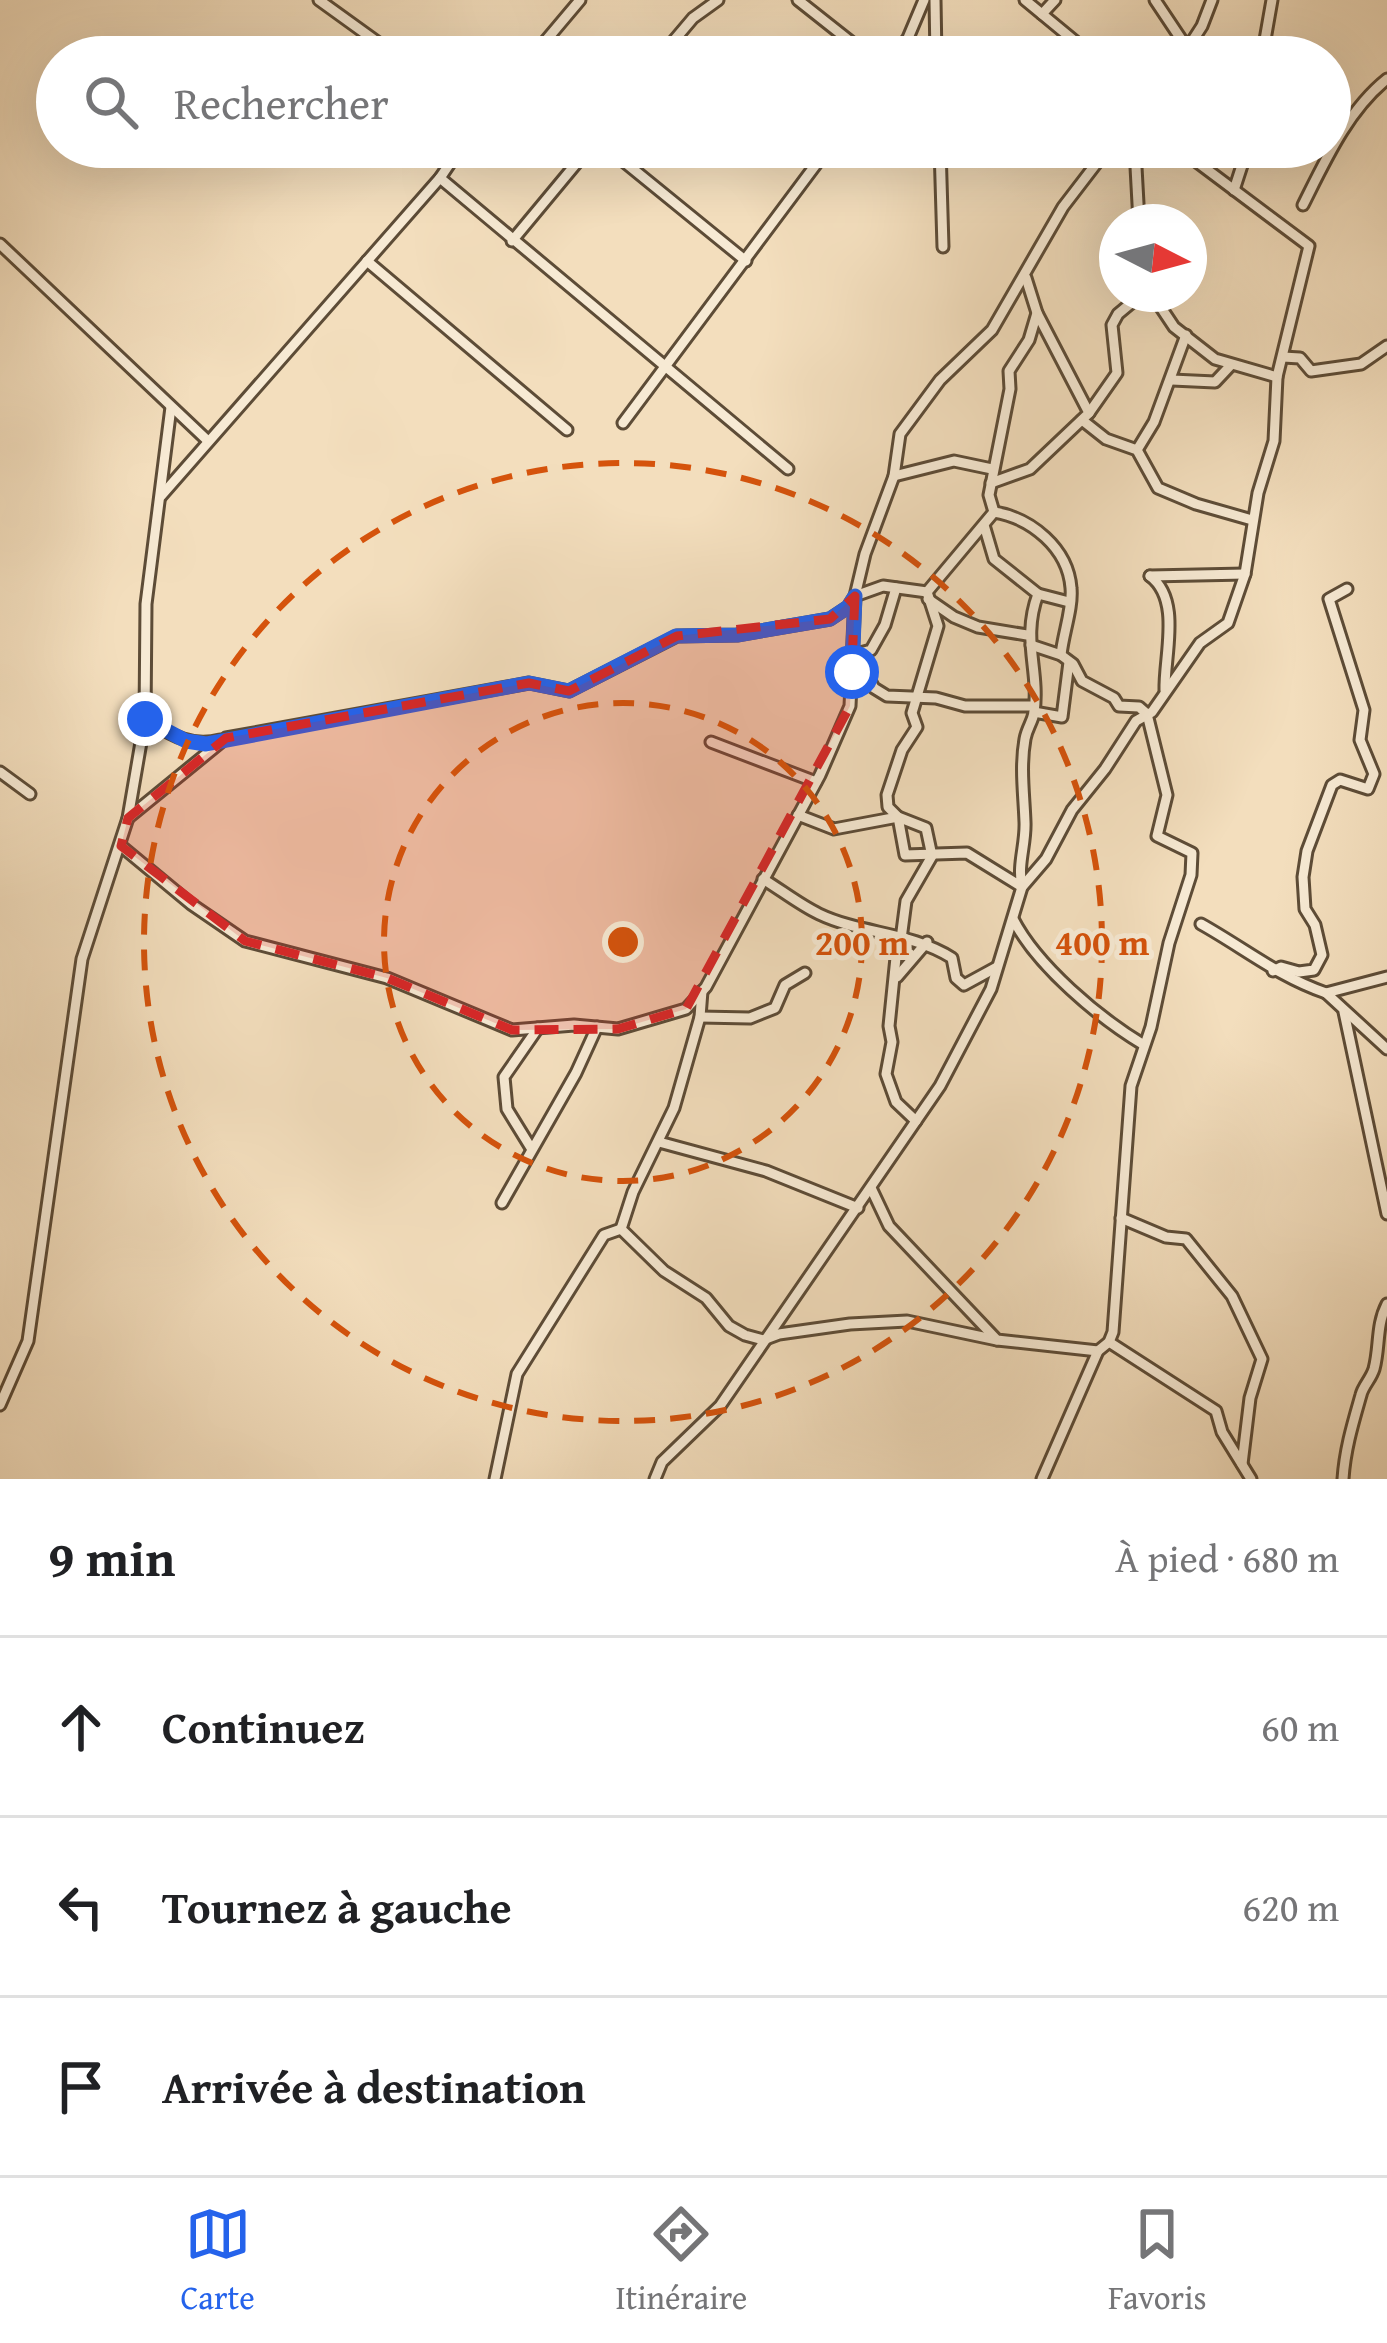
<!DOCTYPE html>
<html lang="fr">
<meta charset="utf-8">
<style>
body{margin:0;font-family:"Gentium Book Plus",serif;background:#f6f6f6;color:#202124}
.compass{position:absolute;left:1099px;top:204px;width:108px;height:108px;border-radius:50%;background:#fff;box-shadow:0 12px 48px #0002;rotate:96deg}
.stop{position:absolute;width:36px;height:36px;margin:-27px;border:9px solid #2563eb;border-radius:50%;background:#fff}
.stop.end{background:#2563eb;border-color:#fff;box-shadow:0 3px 12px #0008}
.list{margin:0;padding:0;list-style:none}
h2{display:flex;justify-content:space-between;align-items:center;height:156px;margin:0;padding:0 48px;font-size:51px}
h2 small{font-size:39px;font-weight:400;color:#757577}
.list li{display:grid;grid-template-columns:78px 1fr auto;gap:36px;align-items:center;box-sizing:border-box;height:180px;padding:0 48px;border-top:3px solid #e0e0e0}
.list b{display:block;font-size:45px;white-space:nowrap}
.list em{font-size:39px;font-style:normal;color:#757577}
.icon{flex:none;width:66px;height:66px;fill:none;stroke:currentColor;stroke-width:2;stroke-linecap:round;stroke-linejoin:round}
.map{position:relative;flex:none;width:1387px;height:1479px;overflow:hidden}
.search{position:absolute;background:#fff;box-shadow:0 12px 48px #0002;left:36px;right:36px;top:36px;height:132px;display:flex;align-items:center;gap:30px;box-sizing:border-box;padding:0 42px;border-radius:66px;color:#757577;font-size:45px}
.sheet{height:696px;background:#fff}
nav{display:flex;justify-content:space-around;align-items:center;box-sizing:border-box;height:168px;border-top:3px solid #e0e0e0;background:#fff;font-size:33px;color:#757577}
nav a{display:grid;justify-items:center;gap:6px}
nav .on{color:#2563eb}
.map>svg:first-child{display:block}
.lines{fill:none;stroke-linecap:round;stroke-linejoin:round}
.minor-casing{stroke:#5d4c37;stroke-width:15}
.minor{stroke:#f7ead4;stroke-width:9}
.route{stroke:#2563eb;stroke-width:15}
.marked{fill:#d62828;fill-opacity:0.2;stroke:#d62828;stroke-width:9;stroke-dasharray:24 15;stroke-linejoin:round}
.ring{fill:none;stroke:#d5530c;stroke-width:6;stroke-dasharray:21 15}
.centre{fill:#d5530c;stroke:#f7ead4;stroke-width:6}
.ring-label{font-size:36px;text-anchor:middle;font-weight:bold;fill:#d5530c;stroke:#f7ead4;stroke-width:10;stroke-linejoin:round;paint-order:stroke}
</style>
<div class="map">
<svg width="1387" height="1479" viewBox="0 0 1387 1479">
<rect width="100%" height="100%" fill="#f3debd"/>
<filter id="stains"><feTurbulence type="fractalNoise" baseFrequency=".00167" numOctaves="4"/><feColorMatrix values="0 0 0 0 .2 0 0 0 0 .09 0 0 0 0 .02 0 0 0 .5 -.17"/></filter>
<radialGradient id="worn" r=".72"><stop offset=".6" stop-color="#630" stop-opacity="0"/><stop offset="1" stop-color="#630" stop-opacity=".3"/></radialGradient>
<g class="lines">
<defs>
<g id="minor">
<polyline points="319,0 398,57"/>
<polyline points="798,0 870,57"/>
<polyline points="935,0 936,57"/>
<polyline points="1025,0 1094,57"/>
<polyline points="1155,0 1193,57"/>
<polyline points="1042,14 1055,0"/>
<polyline points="532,57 580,0"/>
<polyline points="660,57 693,18 718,0"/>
<polyline points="894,57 908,38 924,0"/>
<polyline points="1182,57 1202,26 1212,0"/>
<polyline points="1262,57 1272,0"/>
<polyline points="606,147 746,261"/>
<polyline points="940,147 943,247"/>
<polyline points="440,178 788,469"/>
<polyline points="1234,190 1248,147"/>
<path d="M1303,205C1325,161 1348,110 1387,79"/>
<polyline points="1139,222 1136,167 1142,147"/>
<polyline points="512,241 590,147"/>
<polyline points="0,244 208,441"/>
<polyline points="367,261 567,430"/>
<polyline points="1152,294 1174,327 1215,359 1277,377"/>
<polyline points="1283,357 1300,358 1311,371 1361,364 1387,346"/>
<polyline points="1172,380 1215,382 1230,366"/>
<polyline points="1089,413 1117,373 1112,325 1118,314 1142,294"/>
<polyline points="1082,420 1106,439 1137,450 1158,488 1196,504 1252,520"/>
<polyline points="623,423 829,147"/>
<polyline points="1137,450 1154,422 1186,335"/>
<polyline points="894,476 954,461 992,469"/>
<polyline points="991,483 1030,469 1089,413 1037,313 1026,278"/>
<polyline points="161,496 440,178 461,147"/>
<polyline points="994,512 989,495 1010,389 1009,371 1029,340 1037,313"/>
<path d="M994,512C1031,518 1068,548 1071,588C1073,608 1063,634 1061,655"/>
<path d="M1150,576C1182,600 1164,656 1165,690"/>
<polyline points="1150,576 1245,574"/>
<path d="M927,592L938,626L912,713L917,727L902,750L887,795L888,807L898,817L905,855L967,853L1022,887C1017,864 1026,845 1025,822C1024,794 1020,767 1025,739C1027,728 1032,723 1034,713C1040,669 1021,640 1038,594L994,559L984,525"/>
<polyline points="1038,594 1069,602"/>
<polyline points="928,599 954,617 978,627 1027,635"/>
<polyline points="1031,645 1061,655 1073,664 1082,681 1114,698 1119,706 1139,707 1147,714 1167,795 1157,836 1192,853 1191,875 1169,943 1151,1027 1131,1086 1113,1332 1109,1342 1098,1351 1042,1479"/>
<polyline points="853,655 871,650 885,625 896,588"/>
<polyline points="852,672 869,679 874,688 887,696 936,698 965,706 1034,706"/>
<polyline points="1034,712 1062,717 1069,662"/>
<path d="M145,719C170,734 190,748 220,740"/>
<polyline points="711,742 816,782"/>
<polyline points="0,772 30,794"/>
<polyline points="798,815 834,829 898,817 926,828 932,856 906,901 901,939"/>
<polyline points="128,818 226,738 529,683 569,691 677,636 737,635 830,619 848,607 855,596 883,586 927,592 994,512"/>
<polyline points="121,846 191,904 245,941 387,978 512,1030 574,1025 618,1029 686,1009 706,987 820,775 850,706 855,596 865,554 894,476 900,434 940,380 992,330 1063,207 1109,147"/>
<path d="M763,879C781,890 800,905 819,914C861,934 911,932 952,958L956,978L964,985L997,967"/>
<path d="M1013,919C1037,966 1099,1018 1144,1045"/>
<path d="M1201,924C1244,948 1279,977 1326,993"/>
<polyline points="898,938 889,1026 892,1042 886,1074 896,1102 916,1121"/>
<polyline points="1273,971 1281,967 1299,972 1314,970 1322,955 1315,925 1305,909 1303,877 1307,851 1332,785 1340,780 1368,789 1374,774 1360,740 1364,710 1329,599 1347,589"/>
<polyline points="897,977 927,942"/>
<polyline points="1387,977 1326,993 1387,1049"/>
<polyline points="702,991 700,1017 674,1108 633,1192 621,1229 664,1271 706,1298 729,1326 745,1335 763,1340 779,1334 850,1324 907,1321 997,1340"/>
<polyline points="1344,1012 1387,1214"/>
<polyline points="700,1017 750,1018 775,1008 785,985 805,973"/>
<polyline points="659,1142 766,1171 858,1208"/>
<polyline points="531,1148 507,1109 504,1077 538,1028"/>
<polyline points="871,1188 889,1226 997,1340 1098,1351"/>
<polyline points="502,1203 576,1073 597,1027"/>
<polyline points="1121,1218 1166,1237 1186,1239 1232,1296 1262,1359 1250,1398 1242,1464"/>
<polyline points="1109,1342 1216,1411 1222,1432 1251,1479"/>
<polyline points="0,1405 28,1341 82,959 128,818 145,719 146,604 171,407"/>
<polyline points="495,1479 517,1374 604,1235 621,1229"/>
<polyline points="655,1479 662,1462 720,1406 940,1086 991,989 1022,887 1046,859 1072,810 1105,769 1136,721 1152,712 1200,643 1228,623 1245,574 1258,493 1274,441 1277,377 1309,246 1177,147"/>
<path d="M1343,1479C1345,1449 1353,1423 1361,1395C1363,1386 1371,1379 1374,1369C1380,1347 1376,1325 1387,1304"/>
</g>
</defs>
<use href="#minor" class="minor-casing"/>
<use href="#minor" class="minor"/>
</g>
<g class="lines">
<polyline class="route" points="145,719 186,741 206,744 529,683 569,691 676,636 737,635 830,619 848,607 855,596 852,672"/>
</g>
<path class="marked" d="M855,596L850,706L686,1009L618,1029L512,1030L387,978L245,941L121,846L128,818L226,738L529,683L569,691L677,636L830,619Z"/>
<g class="ring">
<circle cx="623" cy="942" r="239"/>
<circle cx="623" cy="942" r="479"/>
</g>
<circle cx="623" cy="942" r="18" class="centre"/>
<g class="ring-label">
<text x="862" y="955">200 m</text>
<text x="1102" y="955">400 m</text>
</g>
<rect width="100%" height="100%" filter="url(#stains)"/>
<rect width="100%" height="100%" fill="url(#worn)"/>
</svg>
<svg class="compass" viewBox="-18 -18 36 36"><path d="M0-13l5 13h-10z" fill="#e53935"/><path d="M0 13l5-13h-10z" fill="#757577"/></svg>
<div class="stop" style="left:852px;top:672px"></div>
<div class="stop end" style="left:145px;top:719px"></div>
<div class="search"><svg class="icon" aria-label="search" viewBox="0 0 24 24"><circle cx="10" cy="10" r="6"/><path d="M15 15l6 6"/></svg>Rechercher</div>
</div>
<section class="sheet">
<h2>9 min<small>À pied · 680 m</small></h2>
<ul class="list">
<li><svg class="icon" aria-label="ahead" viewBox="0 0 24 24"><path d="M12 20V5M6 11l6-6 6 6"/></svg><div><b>Continuez</b></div><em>60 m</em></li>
<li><svg class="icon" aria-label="left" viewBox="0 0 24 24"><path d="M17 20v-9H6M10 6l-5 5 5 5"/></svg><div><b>Tournez à gauche</b></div><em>620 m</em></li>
<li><svg class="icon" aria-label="arrive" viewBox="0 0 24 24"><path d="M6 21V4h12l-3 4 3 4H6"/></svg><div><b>Arrivée à destination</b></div></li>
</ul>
</section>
<nav>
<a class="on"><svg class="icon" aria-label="map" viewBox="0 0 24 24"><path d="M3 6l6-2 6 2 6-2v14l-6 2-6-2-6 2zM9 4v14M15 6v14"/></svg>Carte</a>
<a><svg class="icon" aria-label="directions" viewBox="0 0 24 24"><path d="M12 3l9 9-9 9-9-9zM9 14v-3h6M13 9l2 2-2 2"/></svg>Itinéraire</a>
<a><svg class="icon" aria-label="saved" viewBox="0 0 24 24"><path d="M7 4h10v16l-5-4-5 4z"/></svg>Favoris</a>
</nav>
